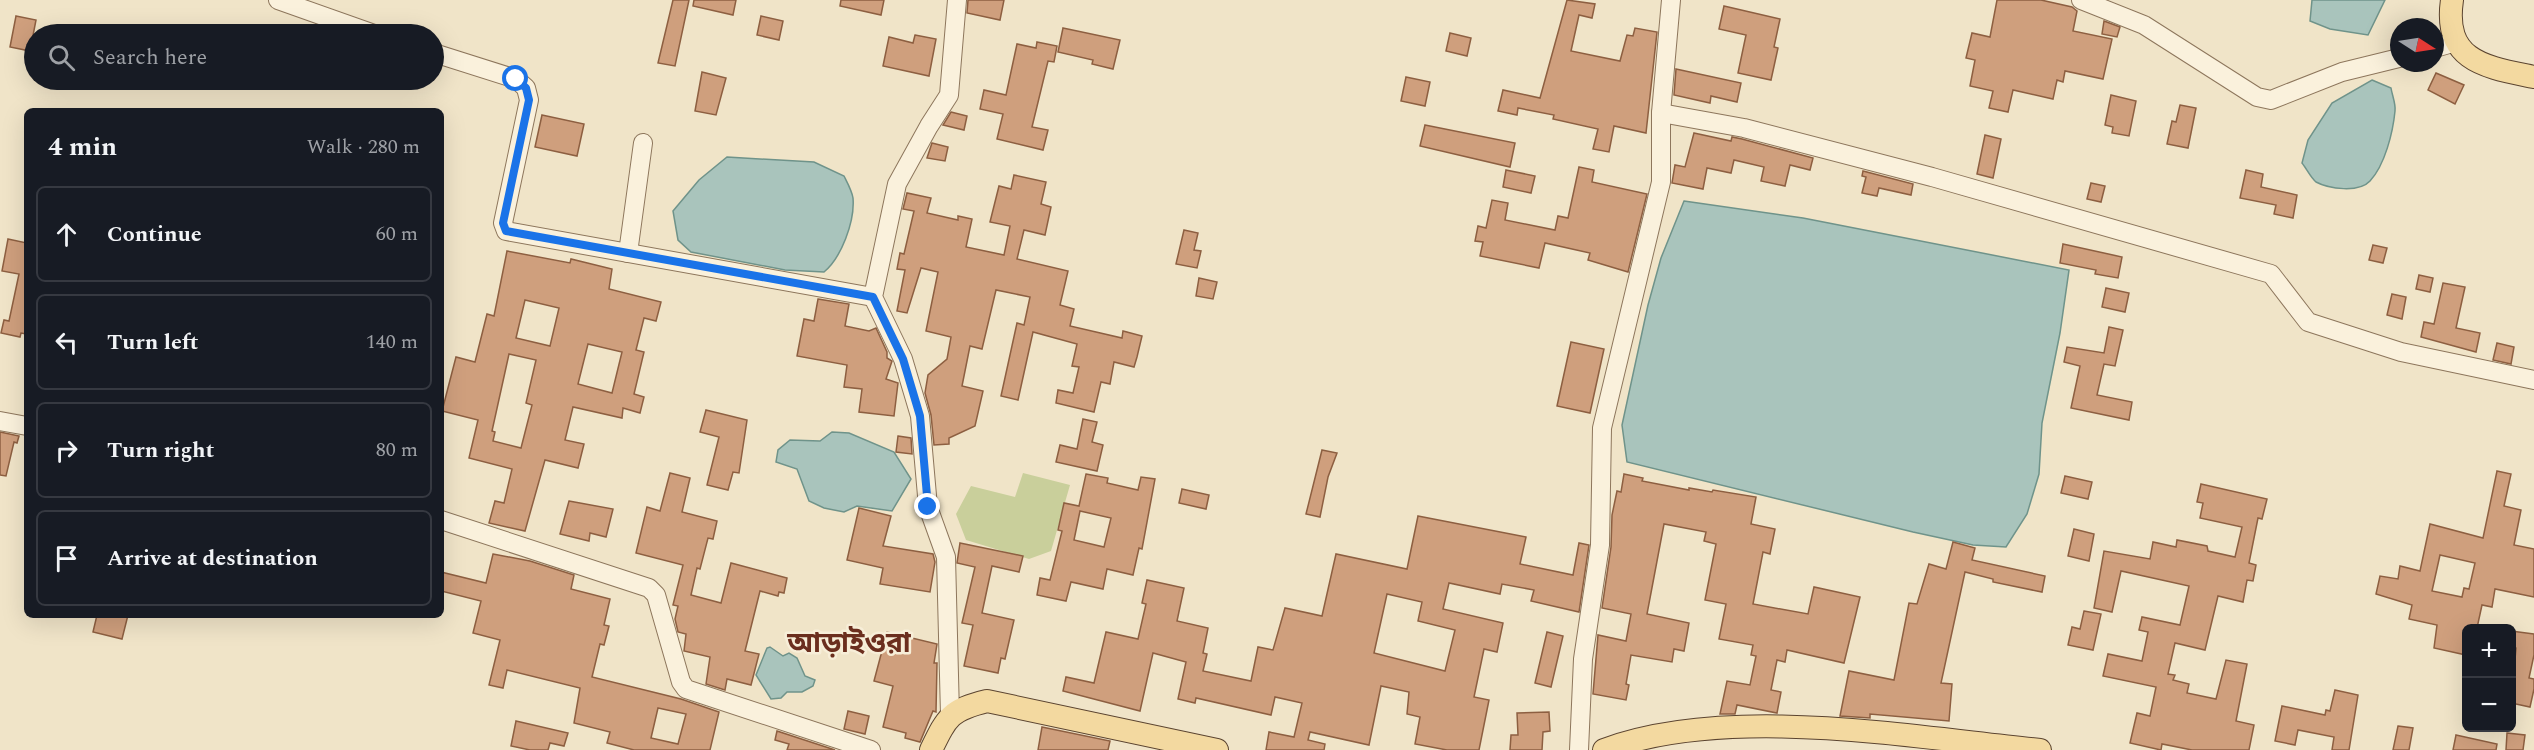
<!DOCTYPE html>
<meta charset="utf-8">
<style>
body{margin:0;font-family:Spectral,"Noto Sans Bengali",serif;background:#242831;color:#f1f3f6}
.controls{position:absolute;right:18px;bottom:18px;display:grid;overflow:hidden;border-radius:9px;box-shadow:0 6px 24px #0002}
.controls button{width:54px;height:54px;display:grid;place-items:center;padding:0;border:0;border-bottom:2px solid #363941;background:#171b24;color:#f1f3f6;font:30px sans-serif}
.compass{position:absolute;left:2390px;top:18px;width:54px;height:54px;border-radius:50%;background:#171b24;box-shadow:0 6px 24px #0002;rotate:102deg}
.stop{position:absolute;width:18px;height:18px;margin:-14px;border:4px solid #1a73e8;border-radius:50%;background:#fff}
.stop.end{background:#1a73e8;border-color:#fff;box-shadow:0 2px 6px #0008}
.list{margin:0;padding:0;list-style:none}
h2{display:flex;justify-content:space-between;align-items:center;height:78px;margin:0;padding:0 24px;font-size:26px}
h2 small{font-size:20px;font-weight:400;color:#9ea1a6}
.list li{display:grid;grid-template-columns:39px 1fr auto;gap:18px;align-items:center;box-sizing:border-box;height:96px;margin:0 12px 12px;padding:0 12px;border:2px solid #363941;border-radius:9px}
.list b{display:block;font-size:22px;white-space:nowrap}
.list em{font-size:20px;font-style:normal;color:#9ea1a6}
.icon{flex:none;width:33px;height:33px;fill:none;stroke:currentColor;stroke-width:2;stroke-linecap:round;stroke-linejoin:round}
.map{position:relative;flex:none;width:2534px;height:750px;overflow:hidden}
.search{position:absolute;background:#171b24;box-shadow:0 6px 24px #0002;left:24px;top:24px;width:420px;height:66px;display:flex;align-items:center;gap:15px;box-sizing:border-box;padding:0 21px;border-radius:33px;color:#9ea1a6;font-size:22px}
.panel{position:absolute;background:#171b24;box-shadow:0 6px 24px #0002;left:24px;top:108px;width:420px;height:510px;border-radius:9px}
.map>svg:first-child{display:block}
.green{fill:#c9cf9b}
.water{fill:#a9c4bc;stroke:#6f938a;stroke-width:1.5}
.building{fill:#cf9f7d;stroke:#8d5f41;stroke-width:1.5;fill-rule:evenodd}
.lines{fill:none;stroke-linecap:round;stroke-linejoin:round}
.minor-casing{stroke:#8d765c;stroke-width:20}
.major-casing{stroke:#5b4430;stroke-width:24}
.minor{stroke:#faf1dc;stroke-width:18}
.major{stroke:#f3d9a0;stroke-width:22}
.route{stroke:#1a73e8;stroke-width:8}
.labels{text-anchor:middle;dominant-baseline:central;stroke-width:5;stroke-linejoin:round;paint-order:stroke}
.district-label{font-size:28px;font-weight:bold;fill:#6b2e1e;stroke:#f7eed8}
</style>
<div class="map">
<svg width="2534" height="750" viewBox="0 0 2534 750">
<rect width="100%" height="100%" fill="#f0e4c8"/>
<polygon class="green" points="1023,473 1070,485 1051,551 1029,559 966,540 956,514 971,486 1015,497"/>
<g class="water">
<polygon points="2312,0 2385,0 2368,35 2330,29 2310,21"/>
<path d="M2372,80L2391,88C2392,95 2396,104 2395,111C2393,132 2385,165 2370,181C2359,193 2329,189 2316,182C2311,178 2306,168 2302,163L2308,140L2332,103Z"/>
<path d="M727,157L814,162L844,176C847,182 852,191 853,198C855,222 841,258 824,272L785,270L691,252L678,240L673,211L699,180Z"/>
<polygon points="1684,201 1803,218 2069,270 2060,333 2042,423 2039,474 2027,514 2006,547 1973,545 1913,532 1627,462 1622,425 1648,305 1661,258"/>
<polygon points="832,432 849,433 894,452 911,479 892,511 857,506 844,512 824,508 809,501 797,469 776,462 778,450 790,440 820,441"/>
<polygon points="770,647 783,656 789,653 797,658 805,676 815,680 813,686 802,692 787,692 781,698 771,699 756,675 767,648"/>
</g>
<g class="building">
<polygon points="673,0 689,0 675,66 658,63"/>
<polygon points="694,0 736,0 733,15 693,6"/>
<polygon points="841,0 884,0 881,15 840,6"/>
<polygon points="968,0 1004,0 1000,20 967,13"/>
<polygon points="1567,0 1595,4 1592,18 1579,15 1571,51 1620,61 1627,35 1633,36 1635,28 1657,32 1646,133 1614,126 1609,152 1593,149 1598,129 1553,119 1554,115 1518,108 1517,115 1498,111 1503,90 1540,98"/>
<polygon points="1997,0 2041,0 2072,7 2077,11 2073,31 2112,39 2103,79 2065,71 2063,82 2057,80 2053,99 2013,90 2008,112 1989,108 1993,91 1970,86 1975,60 1966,58 1972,33 1990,37"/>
<polygon points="1724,6 1780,19 1774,47 1778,48 1771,80 1738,73 1746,35 1719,29"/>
<polygon points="16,16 36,20 30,51 10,47"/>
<polygon points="761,16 783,21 779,40 757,35"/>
<polygon points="2104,21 2120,27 2117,37 2102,34"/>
<polygon points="1063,28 1120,40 1113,69 1092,64 1093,60 1058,52"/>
<polygon points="1450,33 1471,38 1467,56 1446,51"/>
<polygon points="915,35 936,39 929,76 883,66 889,37 913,43"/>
<polygon points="1037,42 1057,46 1054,62 1048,61 1032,127 1048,130 1043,150 997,139 1003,114 980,109 984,90 1006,95 1017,44 1036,48"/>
<polygon points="1676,69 1741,83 1737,102 1711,96 1710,103 1674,95"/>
<polygon points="702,72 726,78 716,115 695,111"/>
<polygon points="2436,73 2464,85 2455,104 2428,90"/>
<polygon points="1406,77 1430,82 1425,106 1401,101"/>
<polygon points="2111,95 2136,101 2129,136 2112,133 2113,127 2105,125"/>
<polygon points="2180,105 2196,108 2188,148 2167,144 2172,121 2176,122"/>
<polygon points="951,112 967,116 964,130 943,125"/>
<polygon points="542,115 584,124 577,156 535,147"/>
<polygon points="1425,125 1515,143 1510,167 1420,146"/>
<polygon points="1694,133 1731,141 1732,137 1742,139 1813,158 1810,170 1790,165 1785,186 1761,181 1764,167 1734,160 1731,173 1707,168 1703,189 1672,183 1675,165 1685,167"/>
<polygon points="1985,135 2001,139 1993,178 1977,174"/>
<polygon points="932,143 948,147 945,161 927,158"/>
<polygon points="1579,167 1594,170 1592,182 1647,194 1628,272 1588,260 1590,253 1545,243 1539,268 1480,256 1483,242 1475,241 1478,226 1486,228 1492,200 1508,203 1505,220 1555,230 1558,216 1568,218"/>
<polygon points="1506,170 1535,176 1531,193 1503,187"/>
<polygon points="2246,170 2263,174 2261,187 2297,195 2293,218 2274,214 2276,205 2240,198"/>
<polygon points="1863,171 1913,184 1911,195 1879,188 1877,196 1862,193 1866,177 1862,176"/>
<polygon points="1014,175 1046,182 1041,204 1051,207 1045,235 1024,230 1017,259 1068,271 1060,305 1074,309 1070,326 1122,338 1123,331 1142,336 1137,357 1134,367 1114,362 1110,384 1101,382 1094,412 1056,403 1058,390 1073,393 1079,367 1072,366 1077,344 1033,332 1018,400 1001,396 1017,323 1024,325 1030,297 996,290 982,349 970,346 962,386 983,391 975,426 949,438 949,444 934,445 931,415 925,393 928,375 947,359 951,337 926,331 938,272 921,268 907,313 897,311 905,270 897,269 900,253 904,254 914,211 903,209 907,193 931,198 927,213 958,220 958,216 972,219 966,247 1004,255 1010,226 990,222 999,186 1011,189"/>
<polygon points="2091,183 2105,186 2101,202 2087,199"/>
<polygon points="1184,230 1198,233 1194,250 1201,251 1197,268 1176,264"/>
<polygon points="8,239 27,243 27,334 21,333 20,337 1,333 4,320 9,321 19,274 2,271"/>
<polygon points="2063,244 2122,257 2118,278 2095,274 2096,270 2060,263"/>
<polygon points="2373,245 2387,248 2383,263 2369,260"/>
<path d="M507,251L570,263L571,259L612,269L609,289L661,302L656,321L644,318L636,350L644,352L634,394L644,397L640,413L623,408L622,418L573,407L565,440L584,444L578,468L545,460L525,531L489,523L495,501L504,503L512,469L469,458L478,420L442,411L456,357L475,362L487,314L494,316ZM525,300L559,308L550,346L516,338ZM588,344L622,352L612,393L578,384ZM509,354L536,360L526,403L532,405L521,448L493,441L495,432L492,431Z"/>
<polygon points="2419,275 2433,278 2430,292 2416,289"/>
<polygon points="1199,278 1217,282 1213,299 1196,296"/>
<polygon points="2443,283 2465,287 2456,328 2480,333 2476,352 2421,337 2424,322 2434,324"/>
<polygon points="2106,288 2129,293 2125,312 2102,307"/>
<polygon points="2392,294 2406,297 2402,319 2387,315"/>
<polygon points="818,299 849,304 845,326 869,331 876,328 887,352 887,358 892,361 886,379 898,383 894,416 859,412 862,389 844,387 847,365 797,356 804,319 814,321"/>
<polygon points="2109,327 2123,330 2115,366 2104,364 2097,395 2132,402 2129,420 2071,408 2080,366 2064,362 2067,347 2104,353"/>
<polygon points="1571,342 1604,349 1590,413 1557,406"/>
<polygon points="2497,343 2514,347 2511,364 2493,360"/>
<polygon points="706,410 747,420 739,473 733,472 728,490 707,485 719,437 700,432"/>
<polygon points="1083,419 1097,422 1092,442 1103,445 1097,471 1056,462 1060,445 1077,449"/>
<polygon points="0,432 19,436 17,443 14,442 6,476 0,475"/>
<polygon points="898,436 911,438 912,454 896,452"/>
<polygon points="1322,450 1337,453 1328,477 1320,517 1306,514"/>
<path d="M2497,471L2511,474L2504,506L2521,510L2514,545L2534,549V597L2495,589L2492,607L2482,605L2477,628H2466V655L2434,648L2437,625L2409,619L2412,605L2376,594L2380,576L2398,579L2400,566L2420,571L2430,524L2483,538ZM2440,555L2475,563L2469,589L2464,588L2462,597L2432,591Z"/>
<polygon points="670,473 690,478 682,512 717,521 713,539 708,538 700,569 697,568 691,595 721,603 731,563 787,578 784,593 779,592 778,596 760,591 745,651 759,654 751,685 727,679 725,690 706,684 710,657 684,651 686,634 678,632 675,619 678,606 673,605 683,565 636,553 647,507 660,511"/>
<path d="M1086,474L1108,478L1107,483L1138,490L1141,477L1155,479L1142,549L1139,548L1133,575L1107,569L1103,589L1071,582L1066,601L1037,595L1040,578L1050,580L1062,531L1058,530L1064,503L1079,506ZM1080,511L1111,518L1104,547L1074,540Z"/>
<polygon points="1624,474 1643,478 1642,481 1689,490 1689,488 1712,492 1713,490 1756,497 1751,524 1775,529 1770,554 1763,552 1753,604 1808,614 1814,587 1860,597 1844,663 1787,650 1785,662 1777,660 1771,690 1781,692 1777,713 1737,705 1735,714 1720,714 1727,681 1750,685 1756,656 1751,655 1753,645 1719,639 1726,604 1705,600 1716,544 1704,541 1706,532 1664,524 1647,614 1689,623 1684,651 1674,649 1672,662 1631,655 1626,684 1629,685 1626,700 1593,694 1598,635 1626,641 1631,614 1602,608 1611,547 1612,515 1617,491 1621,492"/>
<polygon points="2065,476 2092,482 2088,499 2061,493"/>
<polygon points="2201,484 2267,499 2262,519 2258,518 2249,563 2256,565 2253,581 2247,580 2243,602 2218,596 2205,650 2175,643 2168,674 2175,675 2173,680 2189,684 2187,693 2216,699 2226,660 2247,664 2236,721 2254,725 2249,750 2192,750 2162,744 2161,750 2130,743 2137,713 2150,716 2156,687 2103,676 2108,654 2142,661 2148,632 2139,630 2142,617 2180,625 2189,586 2121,571 2112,612 2094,608 2104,551 2150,559 2153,542 2176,547 2177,540 2207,546 2208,551 2235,557 2242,527 2200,518 2203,503 2197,502"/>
<polygon points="1182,489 1209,495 1206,509 1179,503"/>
<polygon points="569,501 613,509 606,537 590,533 589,541 560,534"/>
<polygon points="859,508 891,516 883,546 933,554 935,562 930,592 880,584 883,568 847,560"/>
<path d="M1418,516L1526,537L1520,564L1573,575L1579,543L1589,545L1579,612L1531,601L1534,590L1502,584L1500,594L1449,583L1443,609L1503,623L1497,652L1484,649L1474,697L1489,700L1479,750H1447L1415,744L1420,717L1407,714L1409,692L1381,686L1369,745L1310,732L1308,740L1325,744L1324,750H1266L1269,732L1294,737L1302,703L1275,697L1271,715L1196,698L1195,703L1178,699L1186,662L1153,653L1140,711L1063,691L1066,677L1094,683L1106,632L1138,639L1146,604L1142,603L1147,580L1184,588L1177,621L1208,628L1203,653L1207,654L1203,671L1251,681L1258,647L1273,650L1285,608L1322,616L1336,554L1407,569ZM1387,594L1422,602L1418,621L1455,630L1445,671L1374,653Z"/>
<polygon points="2074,529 2094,534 2089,561 2068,556"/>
<polygon points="1953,542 1975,548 1972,560 2045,576 2042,592 1993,582 1993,579 1965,572 1941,683 1952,684 1949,721 1870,714 1870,718 1840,716 1849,671 1894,680 1909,603 1917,604 1929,564 1946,569"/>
<polygon points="960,543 1023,556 1019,572 992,566 982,613 1014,620 1005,659 1001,658 998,673 964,666 973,625 962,623 975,567 957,563"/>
<path d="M493,554L530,561L574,575L571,589L610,599L604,625L609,626L604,645L600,644L592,677L681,699L719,712L710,750H634L607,743L610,732L574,723L580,688L507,670L503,688L489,685L500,640L473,633L481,601L441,591V572L486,583ZM658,708L686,714L678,744L651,738Z"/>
<polygon points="2084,611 2101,614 2093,650 2068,645 2072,627 2080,629"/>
<polygon points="97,615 128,615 122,639 93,632"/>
<polygon points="2511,631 2534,634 2534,655 2529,678 2534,679 2534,689 2530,707 2511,703 2516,648 2511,647"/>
<polygon points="887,632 937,644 934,663 937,663 936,712 933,711 920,742 905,738 906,733 883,727 893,686 874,681"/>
<polygon points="1547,632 1563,636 1551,687 1535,683"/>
<polygon points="2335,690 2358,695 2349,750 2332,750 2334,737 2298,730 2295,745 2275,741 2282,706 2325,715 2326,710 2330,711"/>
<polygon points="848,711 869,716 865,734 844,729"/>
<polygon points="1549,712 1550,731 1543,732 1542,750 1510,750 1511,735 1518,735 1517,713"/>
<polygon points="516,721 568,733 564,746 550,743 548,750 530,750 511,746"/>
<polygon points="2398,726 2413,728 2409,750 2393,750"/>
<polygon points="1042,727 1110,741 1108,750 1038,750"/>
<polygon points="777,731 835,750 787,750 789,744 775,740"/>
<polygon points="2507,733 2525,735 2523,750 2506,750"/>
<polygon points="2456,735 2497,744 2496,750 2453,750"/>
</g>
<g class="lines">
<defs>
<g id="minor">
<polyline points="278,0 374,34"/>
<polyline points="2081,0 2144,25 2257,97 2271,100 2342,72 2399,58"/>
<polyline points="2435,48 2456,42"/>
<polyline points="434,53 516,79 526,88 529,100 503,223 506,231 873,297"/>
<polyline points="1661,113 1744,128 1932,177 2271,274 2308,322 2401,352 2534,380"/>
<polyline points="628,253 643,143"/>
<polyline points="0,421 27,426"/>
<polyline points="441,520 649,588 656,595 681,682 686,689 871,750"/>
<polyline points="950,715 946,557 928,507 920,416 903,359 873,297 897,184 929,126 949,95 957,0"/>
<polyline points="1579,750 1583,659 1600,545 1602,428 1661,182 1661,113 1671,0"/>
</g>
<g id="major">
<path d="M2452,0C2443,62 2486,67 2534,77"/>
<path d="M931,750C947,717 950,710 987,701L1217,750"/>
<path d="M1604,750C1728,704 1909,737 2040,750"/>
</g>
</defs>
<use href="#minor" class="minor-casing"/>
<use href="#major" class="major-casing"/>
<use href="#minor" class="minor"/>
<use href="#major" class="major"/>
</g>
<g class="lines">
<polyline class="route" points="516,79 526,88 529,100 503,223 506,231 873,297 903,359 920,416 928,507"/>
</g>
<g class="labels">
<g class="district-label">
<text x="849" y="643">আড়াইওরা</text>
</g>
</g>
</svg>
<div class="controls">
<button>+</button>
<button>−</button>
</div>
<svg class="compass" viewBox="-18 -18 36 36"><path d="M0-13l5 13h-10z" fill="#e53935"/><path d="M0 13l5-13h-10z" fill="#9ea1a6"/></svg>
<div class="stop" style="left:516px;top:79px"></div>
<div class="stop end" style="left:928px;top:507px"></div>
<div class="search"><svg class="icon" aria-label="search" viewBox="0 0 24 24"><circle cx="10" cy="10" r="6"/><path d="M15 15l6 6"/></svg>Search here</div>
<section class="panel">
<h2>4 min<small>Walk · 280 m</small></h2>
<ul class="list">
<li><svg class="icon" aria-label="ahead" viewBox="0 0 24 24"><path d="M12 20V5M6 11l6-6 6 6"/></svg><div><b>Continue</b></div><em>60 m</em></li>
<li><svg class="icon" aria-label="left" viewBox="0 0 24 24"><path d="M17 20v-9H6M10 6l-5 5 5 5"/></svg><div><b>Turn left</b></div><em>140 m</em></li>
<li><svg class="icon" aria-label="right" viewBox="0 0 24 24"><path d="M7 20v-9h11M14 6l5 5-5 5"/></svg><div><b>Turn right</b></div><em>80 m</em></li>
<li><svg class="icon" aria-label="arrive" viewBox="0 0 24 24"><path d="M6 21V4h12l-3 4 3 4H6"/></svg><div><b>Arrive at destination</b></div></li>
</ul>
</section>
</div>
